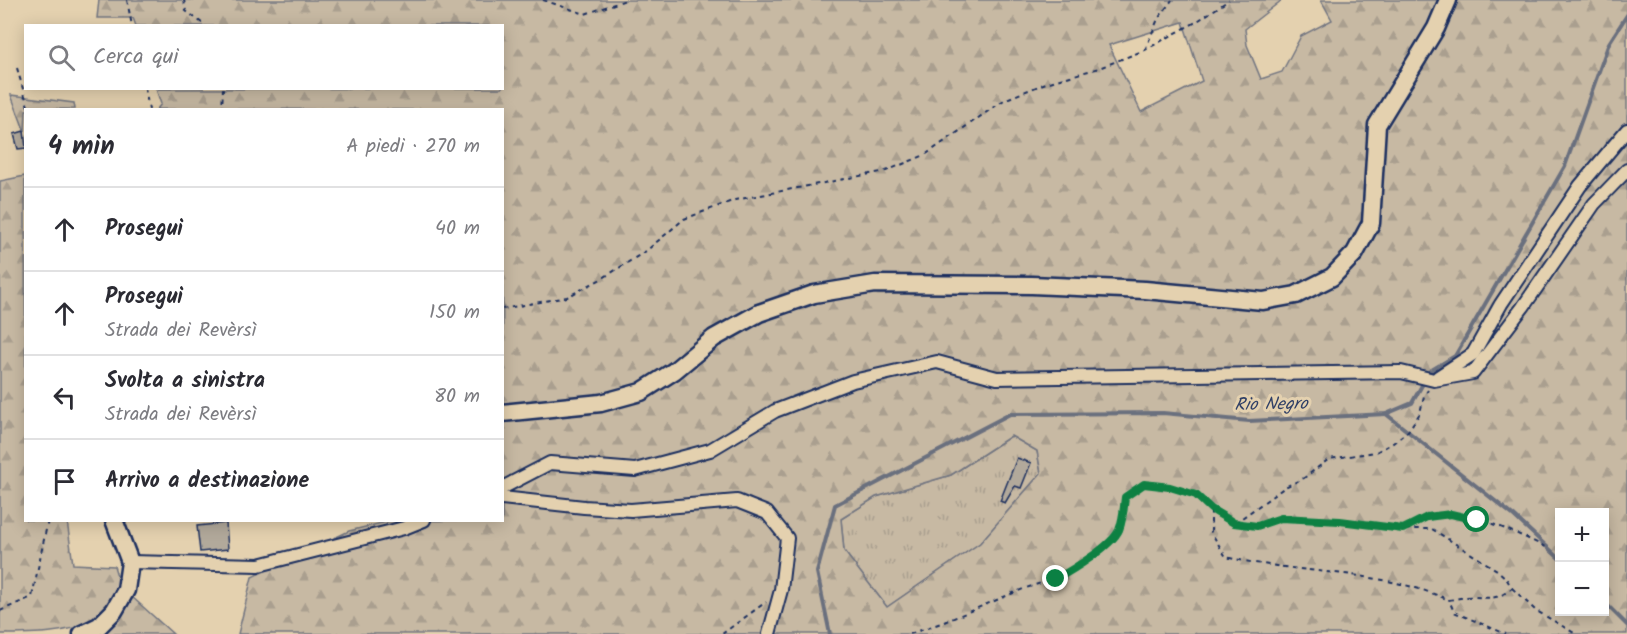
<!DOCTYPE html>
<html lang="it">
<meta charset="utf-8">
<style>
body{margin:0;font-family:Kalam,sans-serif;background:#f2f2f3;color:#2b2b33}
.controls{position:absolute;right:18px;bottom:18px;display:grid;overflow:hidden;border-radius:0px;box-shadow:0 3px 15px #0003}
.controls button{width:54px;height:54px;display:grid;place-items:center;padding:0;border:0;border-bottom:2px solid #e1e1e2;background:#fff;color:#2b2b33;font:30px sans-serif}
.stop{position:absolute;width:18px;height:18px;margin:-14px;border:4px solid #0b8043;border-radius:50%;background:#fff}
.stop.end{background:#0b8043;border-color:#fff;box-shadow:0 2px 6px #0008}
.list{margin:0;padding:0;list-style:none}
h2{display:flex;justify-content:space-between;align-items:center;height:78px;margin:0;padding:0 24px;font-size:26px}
h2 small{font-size:20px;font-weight:400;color:#7c7c81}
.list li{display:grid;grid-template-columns:39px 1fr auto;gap:18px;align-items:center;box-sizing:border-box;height:84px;padding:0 24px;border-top:2px solid #e1e1e2}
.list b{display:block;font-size:22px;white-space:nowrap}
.list p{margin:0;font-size:20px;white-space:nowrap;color:#7c7c81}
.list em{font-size:20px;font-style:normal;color:#7c7c81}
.icon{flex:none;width:33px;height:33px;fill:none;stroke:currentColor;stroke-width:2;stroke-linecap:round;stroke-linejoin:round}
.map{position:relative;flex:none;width:1627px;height:634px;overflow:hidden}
.search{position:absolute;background:#fff;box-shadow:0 3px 15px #0003;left:24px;top:24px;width:480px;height:66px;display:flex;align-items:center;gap:15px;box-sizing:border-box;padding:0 21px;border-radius:0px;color:#7c7c81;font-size:22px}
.panel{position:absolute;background:#fff;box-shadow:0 3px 15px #0003;left:24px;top:108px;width:480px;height:414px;border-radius:0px}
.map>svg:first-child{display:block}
.grass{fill:url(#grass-tufts);stroke:#717480;stroke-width:1.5}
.forest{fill:url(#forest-firs);stroke:#717480;stroke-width:1.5;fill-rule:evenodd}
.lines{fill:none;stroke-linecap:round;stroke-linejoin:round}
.stream{stroke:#6b6f7e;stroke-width:4}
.building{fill:#b2a99b;stroke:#1b2f5e;stroke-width:1.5}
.street-casing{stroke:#1b2f5e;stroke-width:16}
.secondary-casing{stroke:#1b2f5e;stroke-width:21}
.path{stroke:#1b2f5e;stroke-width:2;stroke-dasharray:4.5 4.5;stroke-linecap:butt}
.street{stroke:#e4d1af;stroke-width:12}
.secondary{stroke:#e4d1af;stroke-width:16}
.route{stroke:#0b8043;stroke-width:8}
.labels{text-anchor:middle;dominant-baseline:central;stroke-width:6;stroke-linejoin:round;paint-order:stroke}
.water-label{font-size:18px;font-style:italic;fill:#2f3f66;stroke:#e4d1af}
</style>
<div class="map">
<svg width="1627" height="634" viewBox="0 0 1627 634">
<defs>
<pattern id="grass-tufts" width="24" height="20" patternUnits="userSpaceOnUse" patternTransform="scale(1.5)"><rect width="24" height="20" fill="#c7b9a3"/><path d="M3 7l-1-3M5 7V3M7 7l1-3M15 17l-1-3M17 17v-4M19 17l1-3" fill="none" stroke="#aa9f8f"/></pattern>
<pattern id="forest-firs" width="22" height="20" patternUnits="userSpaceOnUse" patternTransform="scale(1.5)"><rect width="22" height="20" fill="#c7b9a3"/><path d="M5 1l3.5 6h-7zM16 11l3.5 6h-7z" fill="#aa9f8f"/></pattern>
</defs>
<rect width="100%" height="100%" fill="#e4d1af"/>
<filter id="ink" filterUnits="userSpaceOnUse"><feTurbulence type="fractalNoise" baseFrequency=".0167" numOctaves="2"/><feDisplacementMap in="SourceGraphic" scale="12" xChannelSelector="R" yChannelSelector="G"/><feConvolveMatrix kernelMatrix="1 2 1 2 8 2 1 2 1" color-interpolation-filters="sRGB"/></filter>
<g filter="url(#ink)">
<polygon class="grass" points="1011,436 1037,451 1041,473 980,543 887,607 844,551 841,519 876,497 951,475"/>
<g class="forest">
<path d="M99,0H1282L1245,29L1247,45L1261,79L1282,72L1301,36L1332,20L1321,0H1440L1429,24L1369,123L1364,221L1349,248L1327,270L1293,288L1263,293L812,287L669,365L638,385L599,396L503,405L502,110L157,109L161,104L156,89L502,88V26H136L133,18H97ZM1183,22L1202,81L1141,112L1109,45Z"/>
<path d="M1456,0H1627V634H238L252,577L349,531L390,521L502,520L503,420L602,411L762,320L815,302L876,291L1032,293L1144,298L1263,308L1362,257L1379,226L1384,127L1443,32ZM1011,436L1037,451L1041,473L980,543L887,607L844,551L841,519L876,497L951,475ZM1560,512H1604V612H1560Z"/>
<polygon points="11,95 74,103 75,109 26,110 25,132"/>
<path d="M25,176L26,520L67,521L73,564L114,566L120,586C113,598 106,612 95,620C69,634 31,634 0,634V181Z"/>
<polygon points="131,596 173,634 100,634"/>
</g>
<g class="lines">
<g class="stream">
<polyline points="1386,414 1514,516 1560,559"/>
<polyline points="1604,602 1627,625"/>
<polyline points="830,634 817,572 835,505 1010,414 1163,413 1249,421 1386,414 1412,403 1430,371 1455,356 1565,166 1609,43 1627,15"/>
</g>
</g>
<g class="building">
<polygon points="24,131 26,148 18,149 14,134"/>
<polygon points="1017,458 1031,463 1021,488 1015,486 1005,503 1000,501"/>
<polygon points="226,523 228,549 200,552 197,526"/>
</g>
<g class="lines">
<defs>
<g id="street">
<polyline points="1438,377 1473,354 1501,304 1580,186 1627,130"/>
<polyline points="502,488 550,463 635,470 710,450 775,411 853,381 937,362 997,378 1401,372 1434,380 1473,373 1523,307 1594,204 1627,170"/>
<polyline points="502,498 584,507 631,510 737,501 767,513 787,538 781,590 769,634"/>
<polyline points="130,562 259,565 404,528 424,520"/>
</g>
<g id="secondary">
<polyline points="502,413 601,403 641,392 674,371 714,338 759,313 814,294 875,284 1032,285 1145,290 1263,301 1296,295 1332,277 1355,253 1371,223 1377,125 1436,28 1448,0"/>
<polyline points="82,634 99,626 114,611 126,590 130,562 114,520"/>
</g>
</defs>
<use href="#street" class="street-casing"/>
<use href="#secondary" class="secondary-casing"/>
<g class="path">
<polyline points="127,0 132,26"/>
<polyline points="184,0 186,11 206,26"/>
<polyline points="543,0 585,14 626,0"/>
<polyline points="1145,50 1158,19 1172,0"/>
<polyline points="17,68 29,110"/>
<polyline points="145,88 149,110"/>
<polyline points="222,110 223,88"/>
<polyline points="502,309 567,297 603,278 646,251 684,219 735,200 886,171 925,155 1004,100 1046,83 1099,68 1145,50 1196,22 1229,0"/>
<path d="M1211,510V532L1226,557C1301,575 1376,568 1449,600"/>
<polyline points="1235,523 1285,487 1304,478 1329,459 1376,452 1393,443 1408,431 1420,413 1424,396 1428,390"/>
<path d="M1406,528C1412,524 1419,519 1426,517C1461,505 1515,533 1546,547"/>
<polyline points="1512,588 1535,610 1576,634"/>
<polyline points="0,611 32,597 48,520"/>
<polyline points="722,634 766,602"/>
<path d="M910,634L944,622L1023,589L1056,578L1086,561L1119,532L1124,511L1125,497L1144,485L1170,487L1196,495L1211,509L1234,523L1257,526L1281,518L1340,521L1403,529H1432L1497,570L1506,578L1512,588C1497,600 1492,598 1474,597C1466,596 1457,599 1449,600L1454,612L1506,634"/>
</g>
<use href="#street" class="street"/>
<use href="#secondary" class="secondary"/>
</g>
</g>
<g class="lines" filter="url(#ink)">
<path class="route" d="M1056,579C1072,570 1112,546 1119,530C1123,520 1124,508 1125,497L1144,484L1170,487L1196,495L1211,509L1234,523L1257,526L1281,518L1340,521L1403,529L1427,517L1451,514L1477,520"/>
</g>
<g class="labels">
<g class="water-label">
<text transform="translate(1271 405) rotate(-1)">Rio Negro</text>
</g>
</g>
</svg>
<div class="controls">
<button>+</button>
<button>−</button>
</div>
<div class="stop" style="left:1477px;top:520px"></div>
<div class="stop end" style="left:1056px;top:579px"></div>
<div class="search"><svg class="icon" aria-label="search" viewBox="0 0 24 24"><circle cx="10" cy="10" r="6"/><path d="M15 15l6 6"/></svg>Cerca qui</div>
<section class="panel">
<h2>4 min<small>A piedi · 270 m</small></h2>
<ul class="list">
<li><svg class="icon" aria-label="ahead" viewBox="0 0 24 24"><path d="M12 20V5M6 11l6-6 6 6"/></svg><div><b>Prosegui</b></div><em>40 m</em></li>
<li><svg class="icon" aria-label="ahead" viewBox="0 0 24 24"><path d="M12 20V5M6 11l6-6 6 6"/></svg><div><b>Prosegui</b><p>Strada dei Revèrsì</p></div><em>150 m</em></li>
<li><svg class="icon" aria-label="left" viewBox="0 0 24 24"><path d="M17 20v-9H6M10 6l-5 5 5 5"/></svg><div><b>Svolta a sinistra</b><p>Strada dei Revèrsì</p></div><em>80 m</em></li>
<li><svg class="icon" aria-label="arrive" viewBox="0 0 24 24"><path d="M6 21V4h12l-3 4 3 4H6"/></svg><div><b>Arrivo a destinazione</b></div></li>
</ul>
</section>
</div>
